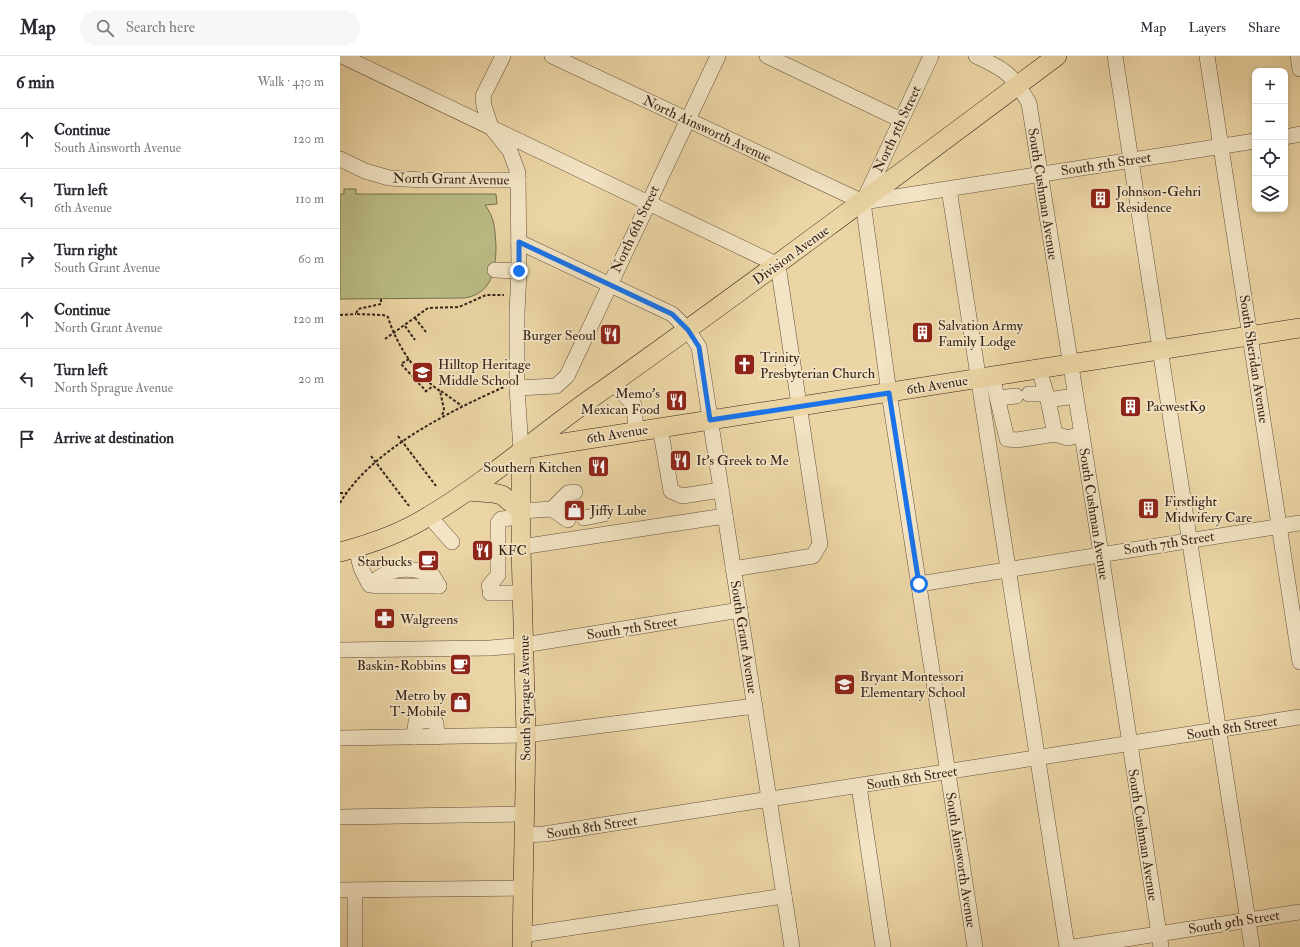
<!DOCTYPE html>
<meta charset="utf-8">
<style>
body{margin:0;font-family:"IM FELL Double Pica",serif;background:#f7f7f7;color:#2b2b33}
.controls{position:absolute;right:12px;top:12px;display:grid;overflow:hidden;border-radius:8px;box-shadow:0 2px 6px #0003}
.controls button{width:36px;height:36px;display:grid;place-items:center;padding:0;border:0;border-bottom:1px solid #e1e1e2;background:#fff;color:#2b2b33;font:20px sans-serif}
.stop{position:absolute;width:12px;height:12px;margin:-9px;border:3px solid #1a73e8;border-radius:50%;background:#fff}
.stop.end{background:#1a73e8;border-color:#fff;box-shadow:0 1px 4px #0008}
.list{margin:0;padding:0;list-style:none}
h2{display:flex;justify-content:space-between;align-items:center;height:52px;margin:0;padding:0 16px;font-size:17px}
h2 small{font-size:13px;font-weight:400;color:#7c7c81}
.list li{display:grid;grid-template-columns:26px 1fr auto;gap:12px;align-items:center;box-sizing:border-box;height:60px;padding:0 16px;border-top:1px solid #e1e1e2}
.list b{display:block;font-size:15px;white-space:nowrap}
.list p{margin:0;font-size:13px;white-space:nowrap;color:#7c7c81}
.list em{font-size:13px;font-style:normal;color:#7c7c81}
.icon{flex:none;width:22px;height:22px;fill:none;stroke:currentColor;stroke-width:2;stroke-linecap:round;stroke-linejoin:round}
.map{position:relative;flex:none;width:960px;height:891px;overflow:hidden}
header{display:flex;align-items:center;gap:24px;box-sizing:border-box;height:56px;padding:0 20px;background:#fff;border-bottom:1px solid #e1e1e2}
header strong{font-size:19px}
nav{display:flex;gap:22px;margin-inline-start:auto;font-size:14px}
.search{width:280px;height:36px;background:#f7f7f7;display:flex;align-items:center;gap:10px;box-sizing:border-box;padding:0 14px;border-radius:22px;color:#7c7c81;font-size:15px}
main{display:flex}
aside{flex:1;background:#fff}
.map>svg:first-child{display:block}
.green{fill:#babc84;stroke:#787050}
.lines{fill:none;stroke-linecap:round;stroke-linejoin:round}
.minor-casing{stroke:#64503d;stroke-width:16}
.major-casing{stroke:#37231b;stroke-width:20}
.path{stroke:#37231b;stroke-width:2;stroke-dasharray:3 2;stroke-linecap:butt}
.minor{stroke:#f2e4c4;stroke-width:15}
.major{stroke:#ebd5a4;stroke-width:19}
.route{stroke:#1a73e8;stroke-width:5}
.labels{text-anchor:middle;dominant-baseline:central;stroke-width:3.5;stroke-linejoin:round;paint-order:stroke}
.street-label{font-size:14px;fill:#37231b;stroke:#f2e4c4}
.poi-label{font-size:14px;fill:#37231b;stroke:#f2e4c4;text-anchor:start}
</style>
<header>
<strong>Map</strong>
<div class="search"><svg class="icon" aria-label="search" viewBox="0 0 24 24"><circle cx="10" cy="10" r="6"/><path d="M15 15l6 6"/></svg>Search here</div>
<nav><a>Map</a><a>Layers</a><a>Share</a></nav>
</header>
<main>
<aside>
<h2>6 min<small>Walk · 430 m</small></h2>
<ul class="list">
<li><svg class="icon" aria-label="ahead" viewBox="0 0 24 24"><path d="M12 20V5M6 11l6-6 6 6"/></svg><div><b>Continue</b><p>South Ainsworth Avenue</p></div><em>120 m</em></li>
<li><svg class="icon" aria-label="left" viewBox="0 0 24 24"><path d="M17 20v-9H6M10 6l-5 5 5 5"/></svg><div><b>Turn left</b><p>6th Avenue</p></div><em>110 m</em></li>
<li><svg class="icon" aria-label="right" viewBox="0 0 24 24"><path d="M7 20v-9h11M14 6l5 5-5 5"/></svg><div><b>Turn right</b><p>South Grant Avenue</p></div><em>60 m</em></li>
<li><svg class="icon" aria-label="ahead" viewBox="0 0 24 24"><path d="M12 20V5M6 11l6-6 6 6"/></svg><div><b>Continue</b><p>North Grant Avenue</p></div><em>120 m</em></li>
<li><svg class="icon" aria-label="left" viewBox="0 0 24 24"><path d="M17 20v-9H6M10 6l-5 5 5 5"/></svg><div><b>Turn left</b><p>North Sprague Avenue</p></div><em>20 m</em></li>
<li><svg class="icon" aria-label="arrive" viewBox="0 0 24 24"><path d="M6 21V4h12l-3 4 3 4H6"/></svg><div><b>Arrive at destination</b></div></li>
</ul>
</aside>
<div class="map">
<svg width="960" height="891" viewBox="0 0 960 891">
<rect width="100%" height="100%" fill="#ebd5a4"/>
<filter id="stains"><feTurbulence type="fractalNoise" baseFrequency=".005" numOctaves="4"/><feColorMatrix values="0 0 0 0 .2 0 0 0 0 .09 0 0 0 0 .02 0 0 0 .5 -.17"/></filter>
<radialGradient id="worn" r=".72"><stop offset=".6" stop-color="#630" stop-opacity="0"/><stop offset="1" stop-color="#630" stop-opacity=".3"/></radialGradient>
<path class="green" d="M4,133H16V138H156L157,148L145,149C155,162 155,174 156,190C156,214 152,238 124,242L0,243V138H4Z"/>
<g class="lines">
<defs>
<g id="minor">
<polyline points="2,0 438,209 480,488 473,500 393,513"/>
<polyline points="163,0 143,40 144,50 151,71 170,95 178,117 179,215 177,257 177,332 181,394"/>
<polyline points="212,0 523,146"/>
<polyline points="427,0 561,64"/>
<path d="M636,0C666,14 672,18 689,47L761,498L821,891"/>
<polyline points="775,0 912,891"/>
<polyline points="867,0 960,606"/>
<polyline points="958,0 960,13"/>
<polyline points="945,81 960,78"/>
<polyline points="0,103 25,115 49,122 82,124 178,124"/>
<polyline points="609,133 727,891"/>
<polyline points="524,144 591,0"/>
<polyline points="523,146 549,337 635,891"/>
<polyline points="523,146 915,85"/>
<polyline points="179,186 332,258 348,274 359,291 452,891"/>
<polyline points="155,214 179,215"/>
<polyline points="699,313 708,344 735,340"/>
<polyline points="652,320 667,383 677,384 715,378 728,382 742,378"/>
<polyline points="273,327 294,349 296,375"/>
<polyline points="177,332 216,330 227,320 378,0"/>
<polyline points="689,338 706,338"/>
<polyline points="658,342 676,340"/>
<polyline points="708,344 715,378"/>
<polyline points="320,371 331,435 342,440 381,434"/>
<polyline points="212,453 228,464"/>
<polyline points="181,455 212,453 228,437 235,436"/>
<polyline points="89,460 112,486"/>
<polyline points="244,462 264,458"/>
<polyline points="181,491 385,460"/>
<polyline points="16,492 21,512 29,528 36,530 99,530"/>
<polyline points="579,528 960,467"/>
<path d="M30,529C48,511 71,509 93,520L99,530"/>
<polyline points="149,530 158,519 158,467 161,463 181,461"/>
<polyline points="150,537 183,537"/>
<polyline points="0,594 150,592 184,589 400,554"/>
<path d="M74,681L76,666C82,665 91,663 96,667L97,681"/>
<polyline points="0,682 186,679 415,650"/>
<polyline points="519,730 543,891"/>
<polyline points="0,761 185,758"/>
<polyline points="184,779 204,778 960,661"/>
<polyline points="0,834 182,832"/>
<polyline points="182,879 444,840"/>
<polyline points="15,891 15,834"/>
<polyline points="734,891 960,856"/>
</g>
<g id="major">
<polyline points="185,393 960,272"/>
<polyline points="181,394 181,491 186,679 182,891"/>
<polyline points="128,435 153,437 162,439 181,455"/>
<path d="M0,496C31,488 62,477 89,460C146,426 196,382 249,344C407,232 562,116 717,0"/>
</g>
</defs>
<use href="#minor" class="minor-casing"/>
<use href="#major" class="major-casing"/>
<g class="path">
<path d="M41,243V248L18,253L16,258L43,259L48,261C56,288 76,319 100,335L104,353L102,360"/>
<polyline points="0,259 16,258"/>
<polyline points="75,262 86,276"/>
<polyline points="65,270 75,284"/>
<polyline points="45,283 88,252 119,251 146,239 164,239"/>
<polyline points="69,303 61,308 86,335"/>
<polyline points="101,335 122,350"/>
<polyline points="85,336 93,330"/>
<polyline points="58,380 96,430"/>
<polyline points="31,400 69,450"/>
<polyline points="0,437 6,437"/>
<path d="M0,447C31,394 110,355 164,331"/>
</g>
<use href="#minor" class="minor"/>
<use href="#major" class="major"/>
</g>
<g class="lines">
<polyline class="route" points="179,215 179,186 332,258 348,274 359,291 370,364 549,337 579,528"/>
</g>
<defs>
<symbol id="building-square" viewBox="-11 -11 22 22"><rect x="-9" y="-9" width="18" height="18" rx="4" fill="#8f2418" stroke="#f2e4c4"/><path d="M-4-6H4V6H1V3H-1V6H-4ZM-2.5-4.3h1.7v1.8h-1.7ZM.8-4.3h1.7v1.8H.8ZM-2.5-1h1.7V.8h-1.7ZM.8-1h1.7V.8H.8Z" fill="#fff"/></symbol>
<symbol id="restaurant-square" viewBox="-11 -11 22 22"><rect x="-9" y="-9" width="18" height="18" rx="4" fill="#8f2418" stroke="#f2e4c4"/><path d="M-5-6h1v4h1v-4h1v4h1v-4h1v5L-1.5 .5V6h-2V.5L-5-1ZM5-6V6H3V1.5H1.5Q1.5-4 5-6Z" fill="#fff"/></symbol>
<symbol id="church-square" viewBox="-11 -11 22 22"><rect x="-9" y="-9" width="18" height="18" rx="4" fill="#8f2418" stroke="#f2e4c4"/><path d="M-1.2-6h2.4v3.5h3.3v2.4h-3.3V6h-2.4V-.1h-3.3v-2.4h3.3Z" fill="#fff"/></symbol>
<symbol id="school-square" viewBox="-11 -11 22 22"><rect x="-9" y="-9" width="18" height="18" rx="4" fill="#8f2418" stroke="#f2e4c4"/><path d="M0-5L7-2L0 1L-7-2ZM-4 1L0 2.5L4 1V4Q0 6-4 4Z" fill="#fff"/></symbol>
<symbol id="shop-square" viewBox="-11 -11 22 22"><rect x="-9" y="-9" width="18" height="18" rx="4" fill="#8f2418" stroke="#f2e4c4"/><path d="M-5-2.5h2.3a2.7 3.5 0 0 1 5.4 0H5L5.5 6h-11ZM-1.5-2.5h3a1.5 2.3 0 0 0-3 0Z" fill="#fff"/></symbol>
<symbol id="cafe-square" viewBox="-11 -11 22 22"><rect x="-9" y="-9" width="18" height="18" rx="4" fill="#8f2418" stroke="#f2e4c4"/><path d="M-5.5-4.5H6V0H3Q3 3.5 0 3.5H-2.5Q-5.5 3.5-5.5 0ZM3-3.2v2h1.7v-2ZM-6 4.5H4V6H-6Z" fill="#fff"/></symbol>
<symbol id="pharmacy-square" viewBox="-11 -11 22 22"><rect x="-9" y="-9" width="18" height="18" rx="4" fill="#8f2418" stroke="#f2e4c4"/><path d="M-2-6h4v4h4v4h-4v4h-4v-4h-4v-4h4Z" fill="#fff"/></symbol>
</defs>
<g fill-rule="evenodd">
<use href="#building-square" x="748" y="130" width="25" height="25"/>
<use href="#building-square" x="570" y="264" width="25" height="25"/>
<use href="#restaurant-square" x="258" y="266" width="25" height="25"/>
<use href="#church-square" x="392" y="296" width="25" height="25"/>
<use href="#school-square" x="70" y="304" width="25" height="25"/>
<use href="#restaurant-square" x="324" y="332" width="25" height="25"/>
<use href="#building-square" x="778" y="338" width="25" height="25"/>
<use href="#restaurant-square" x="328" y="392" width="25" height="25"/>
<use href="#restaurant-square" x="246" y="398" width="25" height="25"/>
<use href="#building-square" x="796" y="440" width="25" height="25"/>
<use href="#shop-square" x="222" y="442" width="25" height="25"/>
<use href="#restaurant-square" x="130" y="482" width="25" height="25"/>
<use href="#cafe-square" x="76" y="492" width="25" height="25"/>
<use href="#pharmacy-square" x="32" y="550" width="25" height="25"/>
<use href="#cafe-square" x="108" y="596" width="25" height="25"/>
<use href="#school-square" x="492" y="616" width="25" height="25"/>
<use href="#shop-square" x="108" y="634" width="25" height="25"/>
</g>
<g class="labels">
<g class="street-label">
<text transform="translate(367 73) rotate(25)">North Ainsworth Avenue</text>
<text transform="translate(557 73) rotate(-65)">North 5th Street</text>
<text transform="translate(766 108) rotate(-9)">South 5th Street</text>
<text transform="translate(111 123) rotate(1)">North Grant Avenue</text>
<text transform="translate(703 138) rotate(81)">South Cushman Avenue</text>
<text transform="translate(295 173) rotate(-65)">North 6th Street</text>
<text transform="translate(451 199) rotate(-36)">Division Avenue</text>
<text transform="translate(914 303) rotate(81)">South Sheridan Avenue</text>
<text transform="translate(597 329) rotate(-9)">6th Avenue</text>
<text transform="translate(277 378) rotate(-9)">6th Avenue</text>
<text transform="translate(754 458) rotate(81)">South Cushman Avenue</text>
<text transform="translate(829 487) rotate(-9)">South 7th Street</text>
<text transform="translate(292 572) rotate(-9)">South 7th Street</text>
<text transform="translate(404 581) rotate(81)">South Grant Avenue</text>
<text transform="translate(185 642) rotate(-91)">South Sprague Avenue</text>
<text transform="translate(892 672) rotate(-9)">South 8th Street</text>
<text transform="translate(572 722) rotate(-9)">South 8th Street</text>
<text transform="translate(252 771) rotate(-9)">South 8th Street</text>
<text transform="translate(803 779) rotate(81)">South Cushman Avenue</text>
<text transform="translate(621 804) rotate(81)">South Ainsworth Avenue</text>
<text transform="translate(894 866) rotate(-9)">South 9th Street</text>
</g>
<g class="poi-label">
<text x="776" y="135">Johnson-Gehri<tspan x="776" dy="16">Residence</tspan></text>
<text x="598" y="269">Salvation Army<tspan x="598" dy="16">Family Lodge</tspan></text>
<text x="256" y="279" text-anchor="end">Burger Seoul</text>
<text x="420" y="301">Trinity<tspan x="420" dy="16">Presbyterian Church</tspan></text>
<text x="98" y="308">Hilltop Heritage<tspan x="98" dy="16">Middle School</tspan></text>
<text x="320" y="337" text-anchor="end">Memo's<tspan x="320" dy="16">Mexican Food</tspan></text>
<text x="806" y="350">PacwestK9</text>
<text x="356" y="404">It's Greek to Me</text>
<text x="242" y="411" text-anchor="end">Southern Kitchen</text>
<text x="824" y="445">Firstlight<tspan x="824" dy="16">Midwifery Care</tspan></text>
<text x="250" y="454">Jiffy Lube</text>
<text x="158" y="494">KFC</text>
<text x="72" y="505" text-anchor="end">Starbucks</text>
<text x="60" y="563">Walgreens</text>
<text x="106" y="609" text-anchor="end">Baskin-Robbins</text>
<text x="520" y="620">Bryant Montessori<tspan x="520" dy="16">Elementary School</tspan></text>
<text x="106" y="639" text-anchor="end">Metro by<tspan x="106" dy="16">T-Mobile</tspan></text>
</g>
</g>
<rect width="100%" height="100%" filter="url(#stains)"/>
<rect width="100%" height="100%" fill="url(#worn)"/>
</svg>
<div class="controls">
<button>+</button>
<button>−</button>
<button><svg class="icon" aria-label="locate" viewBox="0 0 24 24"><circle cx="12" cy="12" r="6"/><path d="M12 2v4M12 18v4M2 12h4M18 12h4"/></svg></button>
<button><svg class="icon" aria-label="layers" viewBox="0 0 24 24"><path d="M12 4l9 5-9 5-9-5zM3 14l9 5 9-5"/></svg></button>
</div>
<div class="stop" style="left:579px;top:528px"></div>
<div class="stop end" style="left:179px;top:215px"></div>
</div>
</main>
